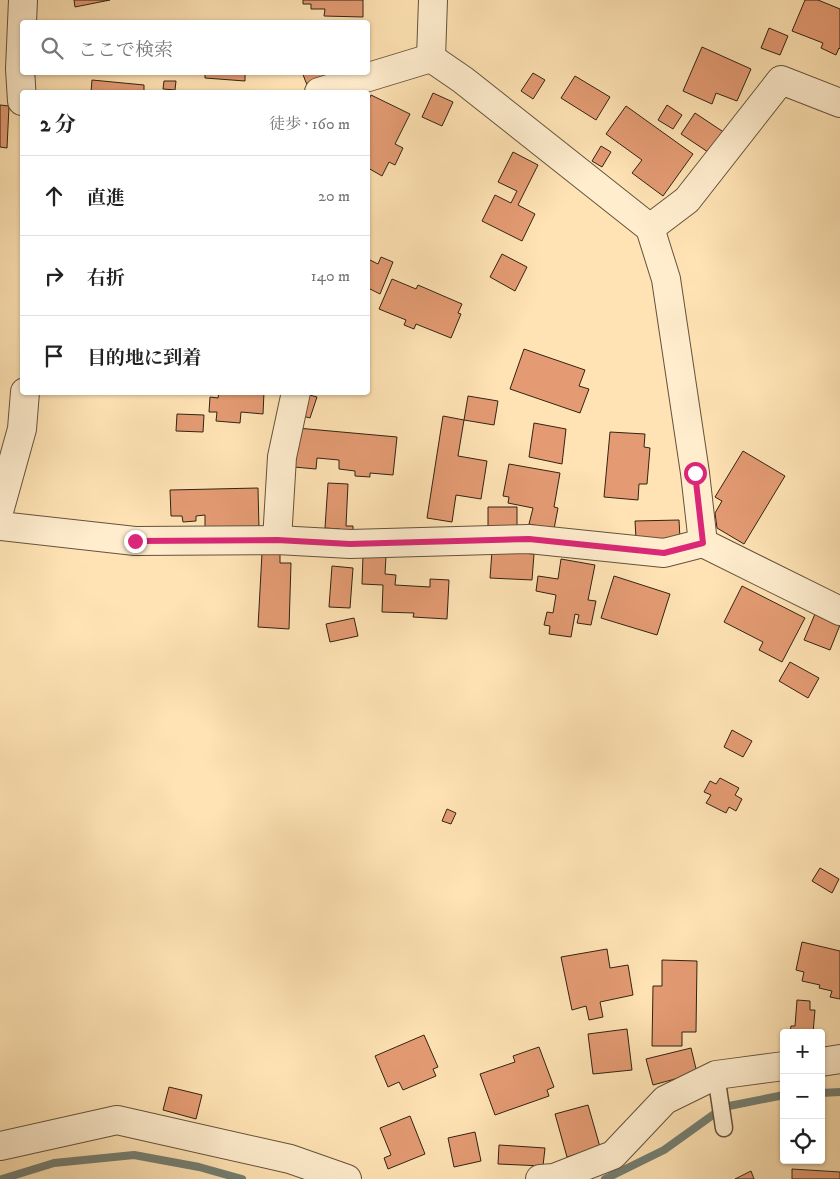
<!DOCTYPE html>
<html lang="ja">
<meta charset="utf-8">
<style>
body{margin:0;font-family:"IM FELL DW Pica","Noto Serif JP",serif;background:#f2f2f2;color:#222}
.controls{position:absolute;right:15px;bottom:15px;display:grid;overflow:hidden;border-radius:5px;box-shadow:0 1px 4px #0004}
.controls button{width:45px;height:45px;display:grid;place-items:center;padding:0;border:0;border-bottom:1px solid #e0e0e0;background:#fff;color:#222;font:25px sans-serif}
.stop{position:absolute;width:15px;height:15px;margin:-11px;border:4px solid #db2777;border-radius:50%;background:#fff}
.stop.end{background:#db2777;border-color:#fff;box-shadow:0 1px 5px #0008}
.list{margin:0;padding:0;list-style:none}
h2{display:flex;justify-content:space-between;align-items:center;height:65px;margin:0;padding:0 20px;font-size:21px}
h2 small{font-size:16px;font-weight:400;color:#767676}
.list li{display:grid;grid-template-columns:32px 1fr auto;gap:15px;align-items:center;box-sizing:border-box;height:80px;padding:0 20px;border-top:1px solid #e0e0e0}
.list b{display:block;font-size:19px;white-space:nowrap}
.list em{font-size:16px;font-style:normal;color:#767676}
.icon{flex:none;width:28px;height:28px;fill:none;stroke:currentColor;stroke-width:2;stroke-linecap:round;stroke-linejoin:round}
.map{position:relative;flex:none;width:840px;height:1179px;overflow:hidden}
.search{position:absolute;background:#fff;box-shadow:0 1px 4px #0004;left:20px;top:20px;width:350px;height:55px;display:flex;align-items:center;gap:12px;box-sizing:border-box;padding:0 18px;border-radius:5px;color:#767676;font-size:19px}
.panel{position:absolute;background:#fff;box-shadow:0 1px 4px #0004;left:20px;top:90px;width:350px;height:305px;border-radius:5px}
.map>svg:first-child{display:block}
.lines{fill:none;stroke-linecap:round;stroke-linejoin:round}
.stream{stroke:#747f73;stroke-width:8}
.building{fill:#e49b73;stroke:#312314}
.service-casing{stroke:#64533c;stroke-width:19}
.minor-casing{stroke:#64533c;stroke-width:30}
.service{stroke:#ffedce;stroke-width:16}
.minor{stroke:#ffedce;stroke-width:28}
.route{stroke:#db2777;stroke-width:6}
</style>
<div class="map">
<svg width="840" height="1179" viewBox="0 0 840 1179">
<rect width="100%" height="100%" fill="#ffe3b4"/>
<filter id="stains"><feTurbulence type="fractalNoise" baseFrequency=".004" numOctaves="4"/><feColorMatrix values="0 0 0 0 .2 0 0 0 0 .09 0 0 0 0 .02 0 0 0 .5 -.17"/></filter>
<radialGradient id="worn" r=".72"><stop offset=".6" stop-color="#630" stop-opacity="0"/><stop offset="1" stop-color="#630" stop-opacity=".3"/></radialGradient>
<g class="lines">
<g class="stream">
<polyline points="821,1093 840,1092"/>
<polyline points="2,1179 54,1163 134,1155 199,1167 242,1179"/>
<polyline points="605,1179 664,1150 724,1107 784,1095"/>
</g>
</g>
<g class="building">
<polygon points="74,0 110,0 75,7"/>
<polygon points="303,0 363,0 363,17 324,16 325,9 311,9 311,4 303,4"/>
<polygon points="805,0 818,0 840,9 840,49 839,48 836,55 821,48 823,43 792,31"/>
<polygon points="769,28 788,36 780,55 761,48"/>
<polygon points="702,47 751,69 737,101 716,93 712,104 683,91"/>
<polygon points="195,72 245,72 245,81 205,78 205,74"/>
<polygon points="302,72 333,72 334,74 307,85"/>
<polygon points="533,73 545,80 533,99 521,91"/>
<polygon points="575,76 610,97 596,120 561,98"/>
<polygon points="92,80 144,85 144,92 91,92"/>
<polygon points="164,81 176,81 175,90 163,89"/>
<polygon points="433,93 453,102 442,126 422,117"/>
<polygon points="371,95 410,114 395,144 403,148 395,165 389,162 382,176 368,168 368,101"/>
<polygon points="0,105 9,106 7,148 0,147"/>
<polygon points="667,105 682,115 673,129 658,120"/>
<polygon points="626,106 693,154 663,196 632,173 642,160 606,134"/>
<polygon points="695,113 725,133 711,154 681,134"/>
<polygon points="601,146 611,152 602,167 592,161"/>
<polygon points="513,152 538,165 518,205 535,214 522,241 482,221 495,195 511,203 517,191 498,182"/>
<polygon points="502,254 527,267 515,291 490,277"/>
<polygon points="381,257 393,262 380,294 370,289 368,294 368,259 378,264"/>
<polygon points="392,279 416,289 418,285 462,304 458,313 461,314 451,338 416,324 414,329 404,325 406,320 379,309"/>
<polygon points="524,349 585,370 579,386 589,389 580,413 510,389"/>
<polygon points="219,392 264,392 263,414 241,412 240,423 216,421 217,412 209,412 210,397 218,398"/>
<polygon points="306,394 317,397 310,418 299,415"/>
<polygon points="468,396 498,401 494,425 464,420"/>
<polygon points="177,414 204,415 203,432 176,431"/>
<polygon points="443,416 464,420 458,456 487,461 481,499 456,495 452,522 427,518"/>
<polygon points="534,423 566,429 562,464 529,457"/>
<polygon points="297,428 397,437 393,475 370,473 370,477 355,476 355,471 339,469 339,460 317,458 316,469 294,467"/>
<polygon points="610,432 645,434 644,447 650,448 647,484 639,484 638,500 604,497"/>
<polygon points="743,451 785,476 744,544 717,528 715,513 722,501 715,497"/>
<polygon points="509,464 560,473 554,507 558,508 554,529 529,524 533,508 508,503 509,497 503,496"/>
<polygon points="328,483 348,484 346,526 353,526 353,533 339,533 340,529 325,528"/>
<polygon points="258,488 259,529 205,530 205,515 196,516 196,521 183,522 182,516 171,516 170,490"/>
<polygon points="488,507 517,507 517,527 488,526"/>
<polygon points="679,520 680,539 636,539 635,521"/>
<polygon points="492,551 534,554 532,580 490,578"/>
<polygon points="262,553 280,554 280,563 291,563 289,629 258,627"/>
<polygon points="363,555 386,556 385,574 396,575 395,585 430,587 430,579 449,580 447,619 413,617 414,613 382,612 383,585 362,584"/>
<polygon points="561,559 595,565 588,600 596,601 591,625 577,623 579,615 575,614 571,637 549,634 550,626 544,625 547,612 553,613 556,595 536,591 538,576 558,579"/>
<polygon points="332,566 353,568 350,608 329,607"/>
<polygon points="614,576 670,594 657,635 601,618"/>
<polygon points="742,586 805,618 782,662 759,650 763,642 724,622"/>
<polygon points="815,614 840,625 830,650 804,640"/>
<polygon points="354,618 358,636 330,642 326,624"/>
<polygon points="790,662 819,678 808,698 779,681"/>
<polygon points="732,730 752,741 743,757 724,747"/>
<polygon points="720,778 739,788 735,795 742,799 736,811 729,807 726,813 706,803 711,795 704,792 710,781 716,784"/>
<polygon points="447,809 456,813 451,824 442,821"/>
<polygon points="820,868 839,879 832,893 812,881"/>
<polygon points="802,942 840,951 840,999 830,997 832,991 819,988 820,985 802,981 804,972 796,970"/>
<polygon points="607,949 610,968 628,965 633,995 600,1002 603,1017 589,1020 586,1006 572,1010 561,957"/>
<polygon points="662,960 697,961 696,1032 682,1032 682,1046 652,1046 653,986 662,986"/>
<polygon points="797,1000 810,1001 810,1010 815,1010 813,1033 790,1033 791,1026 795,1026"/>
<polygon points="627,1029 632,1070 593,1074 588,1034"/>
<polygon points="424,1035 438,1067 433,1069 436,1076 403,1090 399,1082 388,1087 375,1056"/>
<polygon points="539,1047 554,1087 547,1090 549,1096 495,1115 480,1074 515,1062 513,1056"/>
<polygon points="691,1048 697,1073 653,1085 646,1059"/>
<polygon points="169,1087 202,1095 196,1119 163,1110"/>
<polygon points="588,1105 600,1147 567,1157 555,1114"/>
<polygon points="410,1116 425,1154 388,1169 384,1158 391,1155 380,1128"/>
<polygon points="475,1132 481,1161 454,1167 448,1138"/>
<polygon points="499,1145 545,1148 543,1166 498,1164"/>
<polygon points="792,1169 840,1172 840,1179 792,1179"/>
<polygon points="751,1171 754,1179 735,1179"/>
</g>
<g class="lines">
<defs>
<polyline id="service" points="716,1075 724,1128"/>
<g id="minor">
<polyline points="431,58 463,80 650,228 666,279 695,473 703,543"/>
<polyline points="431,58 433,0"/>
<polyline points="319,92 431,58"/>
<polyline points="22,101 20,69 23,0"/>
<polyline points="650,228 687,200 781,80 840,103"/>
<polyline points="0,508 22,429 25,392"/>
<polyline points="0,526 135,541 277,540 350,544 529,539 664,553 703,543 840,611"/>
<polyline points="277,540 282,457 296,392"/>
<polyline points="821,1062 840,1059"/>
<polyline points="0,1146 117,1120 290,1159 347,1179"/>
<polyline points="540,1179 554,1178 613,1155 665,1100 716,1075 784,1066"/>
</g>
</defs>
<use href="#service" class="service-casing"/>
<use href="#minor" class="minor-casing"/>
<use href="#service" class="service"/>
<use href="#minor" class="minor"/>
</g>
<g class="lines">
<polyline class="route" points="135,541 277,540 350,544 529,539 664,553 703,543 695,473"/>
</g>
<rect width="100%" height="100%" filter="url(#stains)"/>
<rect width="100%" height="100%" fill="url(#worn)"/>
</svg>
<div class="controls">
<button>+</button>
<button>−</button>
<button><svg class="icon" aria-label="locate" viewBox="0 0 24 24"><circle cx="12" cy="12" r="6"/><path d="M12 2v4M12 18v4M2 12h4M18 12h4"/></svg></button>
</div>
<div class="stop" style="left:695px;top:473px"></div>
<div class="stop end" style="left:135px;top:541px"></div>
<div class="search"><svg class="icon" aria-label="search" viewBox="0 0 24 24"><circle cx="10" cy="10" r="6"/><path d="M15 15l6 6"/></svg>ここで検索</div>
<section class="panel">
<h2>2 分<small>徒歩 · 160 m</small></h2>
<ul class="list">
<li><svg class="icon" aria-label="ahead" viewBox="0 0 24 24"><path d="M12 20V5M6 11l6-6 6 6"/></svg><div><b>直進</b></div><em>20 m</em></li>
<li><svg class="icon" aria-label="right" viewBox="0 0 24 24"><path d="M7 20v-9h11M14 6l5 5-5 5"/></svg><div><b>右折</b></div><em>140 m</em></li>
<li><svg class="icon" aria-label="arrive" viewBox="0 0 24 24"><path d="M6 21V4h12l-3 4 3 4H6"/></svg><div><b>目的地に到着</b></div></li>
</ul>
</section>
</div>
